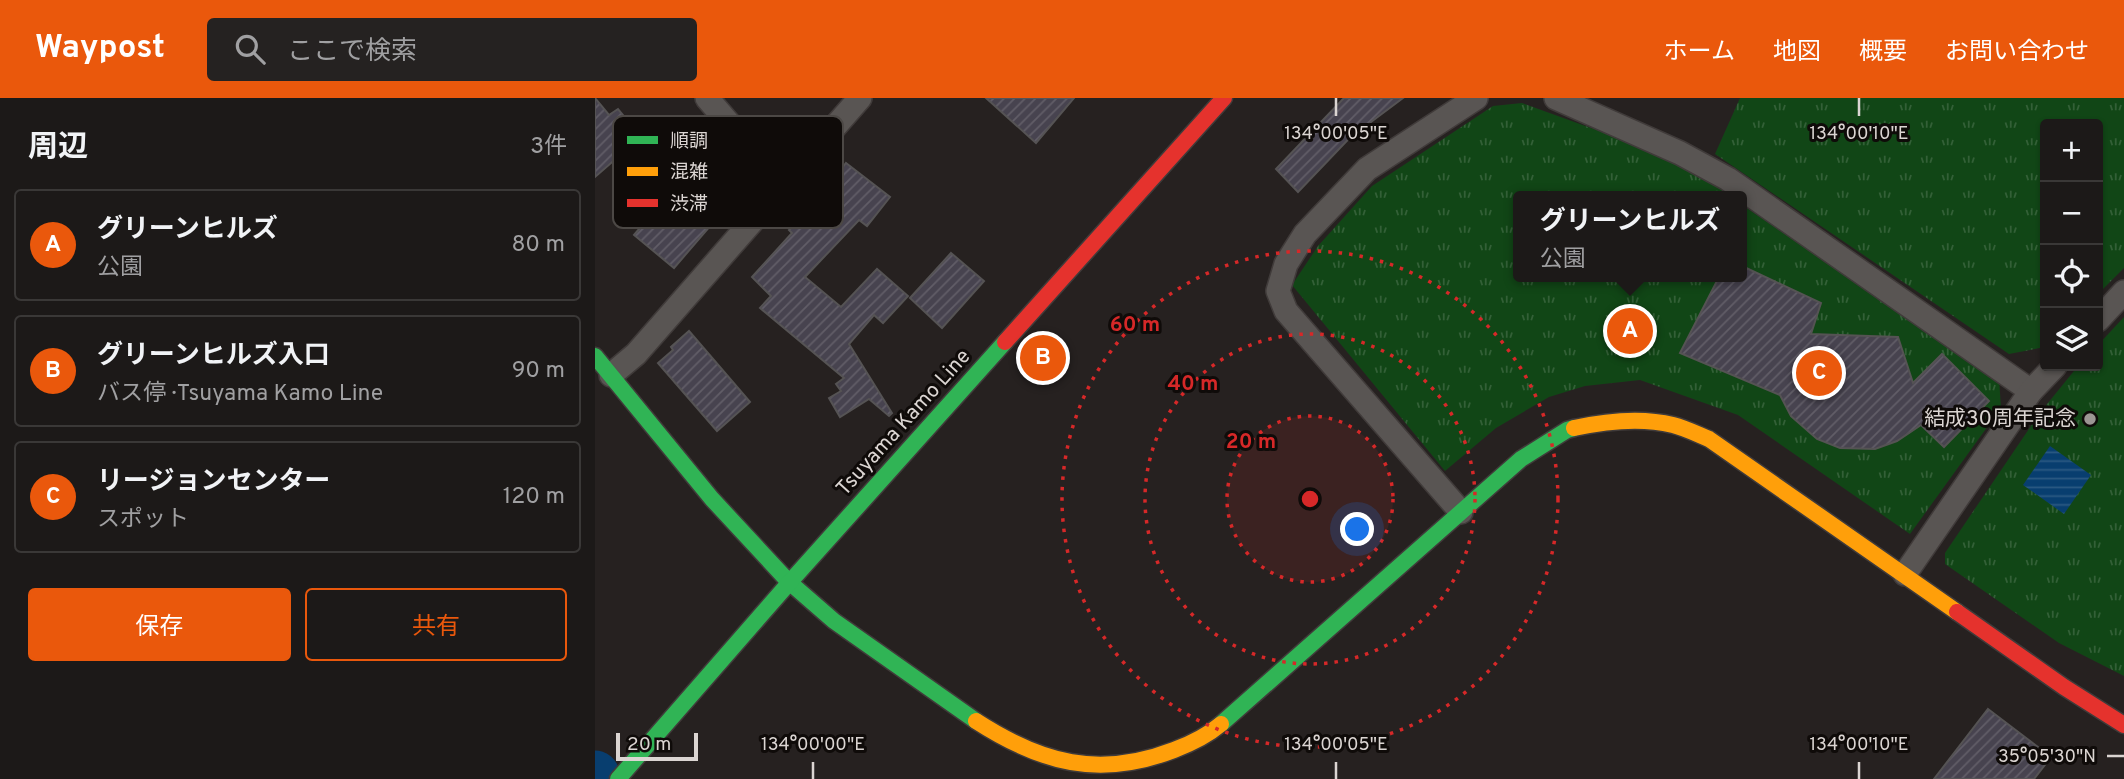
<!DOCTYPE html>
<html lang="ja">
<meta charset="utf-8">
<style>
body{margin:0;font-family:Overpass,"Noto Sans JP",sans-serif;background:#252221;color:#f1f3f6}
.controls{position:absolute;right:21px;top:21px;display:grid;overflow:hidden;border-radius:7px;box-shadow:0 2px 5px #0004}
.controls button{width:63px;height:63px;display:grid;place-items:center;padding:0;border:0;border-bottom:2px solid #3a3837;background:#1c1918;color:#f1f3f6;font:35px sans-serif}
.scale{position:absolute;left:21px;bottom:18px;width:82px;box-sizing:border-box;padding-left:7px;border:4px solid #dbd5d2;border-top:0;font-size:19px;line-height:24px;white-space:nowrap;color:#dbd5d2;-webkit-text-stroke:5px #0f0b09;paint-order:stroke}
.you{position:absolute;left:763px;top:432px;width:24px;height:24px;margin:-18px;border:5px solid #fff;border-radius:50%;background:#1a73e8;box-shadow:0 0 0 10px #1a73e833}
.badge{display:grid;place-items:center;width:46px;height:46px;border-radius:50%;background:#ea580c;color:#fff;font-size:23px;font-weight:700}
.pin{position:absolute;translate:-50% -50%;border:4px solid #fff;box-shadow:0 2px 7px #0006}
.popup{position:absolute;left:918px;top:93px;width:234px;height:91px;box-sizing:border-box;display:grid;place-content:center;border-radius:7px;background:#1c1918;filter:drop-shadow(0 2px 5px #0005);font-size:23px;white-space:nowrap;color:#a0a0a2}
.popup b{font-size:26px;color:#f1f3f6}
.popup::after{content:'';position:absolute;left:50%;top:100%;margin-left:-14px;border:14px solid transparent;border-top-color:#1c1918}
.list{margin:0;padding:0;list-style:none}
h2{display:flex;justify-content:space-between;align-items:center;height:91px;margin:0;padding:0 28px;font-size:30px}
h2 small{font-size:23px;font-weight:400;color:#a0a0a2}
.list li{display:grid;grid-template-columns:46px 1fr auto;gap:21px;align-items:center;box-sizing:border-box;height:112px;margin:0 14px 14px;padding:0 14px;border:2px solid #3a3837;border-radius:7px}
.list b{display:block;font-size:26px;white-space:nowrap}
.list p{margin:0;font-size:23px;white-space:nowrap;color:#a0a0a2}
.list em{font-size:23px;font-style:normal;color:#a0a0a2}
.actions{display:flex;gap:14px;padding:21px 28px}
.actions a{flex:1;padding:16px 0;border:2px solid #ea580c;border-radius:7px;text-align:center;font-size:24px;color:#ea580c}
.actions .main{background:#ea580c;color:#fff}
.icon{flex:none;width:38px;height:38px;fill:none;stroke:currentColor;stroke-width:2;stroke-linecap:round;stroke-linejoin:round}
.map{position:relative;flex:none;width:1529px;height:681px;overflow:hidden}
header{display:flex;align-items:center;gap:42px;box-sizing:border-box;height:98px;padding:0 35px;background:#ea580c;color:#fff}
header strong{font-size:33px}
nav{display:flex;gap:38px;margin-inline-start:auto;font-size:24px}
.search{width:490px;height:63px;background:#252221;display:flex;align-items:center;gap:18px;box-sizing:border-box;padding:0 24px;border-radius:7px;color:#a0a0a2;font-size:26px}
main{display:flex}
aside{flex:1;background:#1c1918}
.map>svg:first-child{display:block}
.grass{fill:url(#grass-tufts)}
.water{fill:url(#water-rules)}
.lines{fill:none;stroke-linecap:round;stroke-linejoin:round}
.river{stroke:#083e6f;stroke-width:49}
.building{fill:url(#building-hatch);stroke:#555354;stroke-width:2}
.street-casing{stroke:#403b3a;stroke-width:26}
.fast-casing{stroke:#403b3a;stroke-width:19}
.slow-casing{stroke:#403b3a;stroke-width:19}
.jam-casing{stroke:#403b3a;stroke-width:19}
.street{stroke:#595553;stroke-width:23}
.fast{stroke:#30b455;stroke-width:16}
.slow{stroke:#ff9f0a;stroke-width:16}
.jam{stroke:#e5322d;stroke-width:16}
.ticks{fill:none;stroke:#dbd5d2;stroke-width:2.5}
.ring{fill:none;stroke:#d62828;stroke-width:3.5;stroke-dasharray:3.5 7}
.poi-dot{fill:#9c9694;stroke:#0f0b09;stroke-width:2.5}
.labels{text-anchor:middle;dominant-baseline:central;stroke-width:6;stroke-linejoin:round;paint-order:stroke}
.poi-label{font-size:21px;fill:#dbd5d2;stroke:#0f0b09;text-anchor:end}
.street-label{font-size:21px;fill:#dbd5d2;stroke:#0f0b09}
.key{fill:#0f0b09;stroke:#4c4845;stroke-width:2}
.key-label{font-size:19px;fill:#dbd5d2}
.ticks-label{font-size:18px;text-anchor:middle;fill:#dbd5d2;stroke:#0f0b09;stroke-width:6;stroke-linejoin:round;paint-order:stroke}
.centre{fill:#d62828;stroke:#0f0b09;stroke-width:3.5}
.ring-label{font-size:21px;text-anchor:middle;font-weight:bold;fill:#d62828;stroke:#0f0b09;stroke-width:6;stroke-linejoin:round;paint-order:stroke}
</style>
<header>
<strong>Waypost</strong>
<div class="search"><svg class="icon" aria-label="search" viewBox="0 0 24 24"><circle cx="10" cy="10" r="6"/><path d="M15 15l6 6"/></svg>ここで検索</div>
<nav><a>ホーム</a><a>地図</a><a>概要</a><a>お問い合わせ</a></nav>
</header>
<main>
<aside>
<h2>周辺<small>3件</small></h2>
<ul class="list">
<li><span class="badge">A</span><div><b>グリーンヒルズ</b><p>公園</p></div><em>80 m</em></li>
<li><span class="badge">B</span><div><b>グリーンヒルズ入口</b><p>バス停 · Tsuyama Kamo Line</p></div><em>90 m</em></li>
<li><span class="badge">C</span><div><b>リージョンセンター</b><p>スポット</p></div><em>120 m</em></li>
</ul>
<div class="actions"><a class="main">保存</a><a>共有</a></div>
</aside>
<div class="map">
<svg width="1529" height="681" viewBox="0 0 1529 681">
<defs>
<pattern id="grass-tufts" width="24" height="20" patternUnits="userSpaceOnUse" patternTransform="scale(1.75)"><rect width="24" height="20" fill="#114616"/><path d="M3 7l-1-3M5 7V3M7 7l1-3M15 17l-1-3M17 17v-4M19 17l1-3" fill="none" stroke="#336037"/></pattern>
<pattern id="water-rules" width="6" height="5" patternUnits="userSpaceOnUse" patternTransform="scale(1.75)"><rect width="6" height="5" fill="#083e6f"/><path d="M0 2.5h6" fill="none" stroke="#2b5983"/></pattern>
<pattern id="building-hatch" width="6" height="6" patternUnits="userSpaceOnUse" patternTransform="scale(1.75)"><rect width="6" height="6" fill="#47434f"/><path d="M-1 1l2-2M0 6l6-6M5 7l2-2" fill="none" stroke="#615d67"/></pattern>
</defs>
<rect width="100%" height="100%" fill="#262120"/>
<g class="grass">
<polygon points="1145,0 1529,0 1529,170 1503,196 1503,26 1450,26 1450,249 1414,256 1120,56"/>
<polygon points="927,5 1087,63 1135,98 923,98 923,179 1147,179 1147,107 1404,280 1406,310 1315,436 1143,317 1045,282 990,288 954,299 901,330 850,373 697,187 723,148 777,88 898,8"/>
<polygon points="1529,219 1529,578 1464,545 1350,466 1350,455 1444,316 1483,268 1503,268 1503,247"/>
</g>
<polygon class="water" points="1455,348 1496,377 1469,416 1428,387"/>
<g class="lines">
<polyline class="river" points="0,677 2,681"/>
</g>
<g class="building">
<polygon points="0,0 14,17 23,11 46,39 0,79"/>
<polygon points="391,0 479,0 441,45"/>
<polygon points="749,0 808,0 768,30 766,28 703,94 681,71"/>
<polygon points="251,65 295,99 272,128 264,122 210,179 246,209 282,171 313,198 288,225 279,217 254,246 297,315 294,318 274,301 245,319 234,300 246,293 241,286 249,280 165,210 176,198 157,179 197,135 194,132 221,108 219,106"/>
<polygon points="94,73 134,106 79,170 39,137"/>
<polygon points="356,155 389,183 347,230 315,200"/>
<polygon points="1147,168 1226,205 1216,236 1303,239 1318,285 1347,256 1394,303 1349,349 1326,327 1302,343 1280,351 1245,350 1222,341 1196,318 1185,297 1085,255 1124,179 1147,179"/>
<polygon points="94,233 155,304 122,333 63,265 78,252 76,249"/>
<polygon points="1393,611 1456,659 1439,681 1339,681"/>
</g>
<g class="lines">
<defs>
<g id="street">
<polyline points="112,0 187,87"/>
<polyline points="961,0 1085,55 1133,81 1436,293"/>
<polyline points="1503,222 1529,194"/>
<polyline points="16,277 41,256 265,0"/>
<polyline points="866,414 691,213 683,193 691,166 710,136 772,71 881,0"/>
<polyline points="1310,476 1436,293 1460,268"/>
</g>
<g id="fast">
<polyline points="0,258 117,401 193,483 239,523 381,623"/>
<polyline points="626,626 926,361 972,332 979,330"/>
<polyline points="23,681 194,485 410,244"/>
</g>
<g id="slow">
<path d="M979,330C1011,323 1046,319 1078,327C1090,330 1102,336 1114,341L1362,514"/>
<path d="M381,623C446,665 504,681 579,652C595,646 613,637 626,626"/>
</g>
<g id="jam">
<polyline points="410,244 629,0"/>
<polyline points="1362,514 1469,589 1529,627"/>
</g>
</defs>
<use href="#street" class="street-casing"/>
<use href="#fast" class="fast-casing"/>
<use href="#slow" class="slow-casing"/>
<use href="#jam" class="jam-casing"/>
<use href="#street" class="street"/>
<use href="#fast" class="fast"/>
<use href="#slow" class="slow"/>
<use href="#jam" class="jam"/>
</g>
<path class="ticks" d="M741,0V18M1264,0V18M1512,658H1529M218,664V681M741,664V681M1264,664V681"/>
<circle cx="715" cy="401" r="83" fill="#d62828" fill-opacity=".12"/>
<g class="ring">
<circle cx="715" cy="401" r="83"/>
<circle cx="715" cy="401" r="165"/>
<circle cx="715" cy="401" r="248"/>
</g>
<circle class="poi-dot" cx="1495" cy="321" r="7"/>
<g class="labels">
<g class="poi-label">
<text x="1481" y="321">結成30周年記念</text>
</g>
<g class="street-label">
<text transform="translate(309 325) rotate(-48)">Tsuyama Kamo Line</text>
</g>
</g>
<rect x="18" y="18" width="230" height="112" rx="10" class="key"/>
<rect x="32" y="38" width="31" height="8" fill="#30b455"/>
<rect x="32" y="69" width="31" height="9" fill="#ff9f0a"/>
<rect x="32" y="101" width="31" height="8" fill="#e5322d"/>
<g class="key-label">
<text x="75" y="49">順調</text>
<text x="75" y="80">混雑</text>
<text x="75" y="112">渋滞</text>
</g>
<g class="ticks-label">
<text x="741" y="41">134°00'05"E</text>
<text x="1264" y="41">134°00'10"E</text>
<text x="218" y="652">134°00'00"E</text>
<text x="741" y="652">134°00'05"E</text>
<text x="1264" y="652">134°00'10"E</text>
<text x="1452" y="664">35°05'30"N</text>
</g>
<circle cx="715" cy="401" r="10" class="centre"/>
<g class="ring-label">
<text x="540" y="233">60 m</text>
<text x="598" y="292">40 m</text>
<text x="656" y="350">20 m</text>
</g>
</svg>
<div class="controls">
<button>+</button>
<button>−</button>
<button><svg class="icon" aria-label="locate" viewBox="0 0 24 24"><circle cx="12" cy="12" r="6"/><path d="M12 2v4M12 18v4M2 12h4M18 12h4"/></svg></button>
<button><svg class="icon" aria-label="layers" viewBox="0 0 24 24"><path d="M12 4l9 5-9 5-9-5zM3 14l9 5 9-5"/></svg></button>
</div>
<div class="scale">20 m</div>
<div class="you"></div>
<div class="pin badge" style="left:1035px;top:233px">A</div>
<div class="popup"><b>グリーンヒルズ</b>公園</div>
<div class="pin badge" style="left:448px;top:260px">B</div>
<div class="pin badge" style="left:1224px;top:275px">C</div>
</div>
</main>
